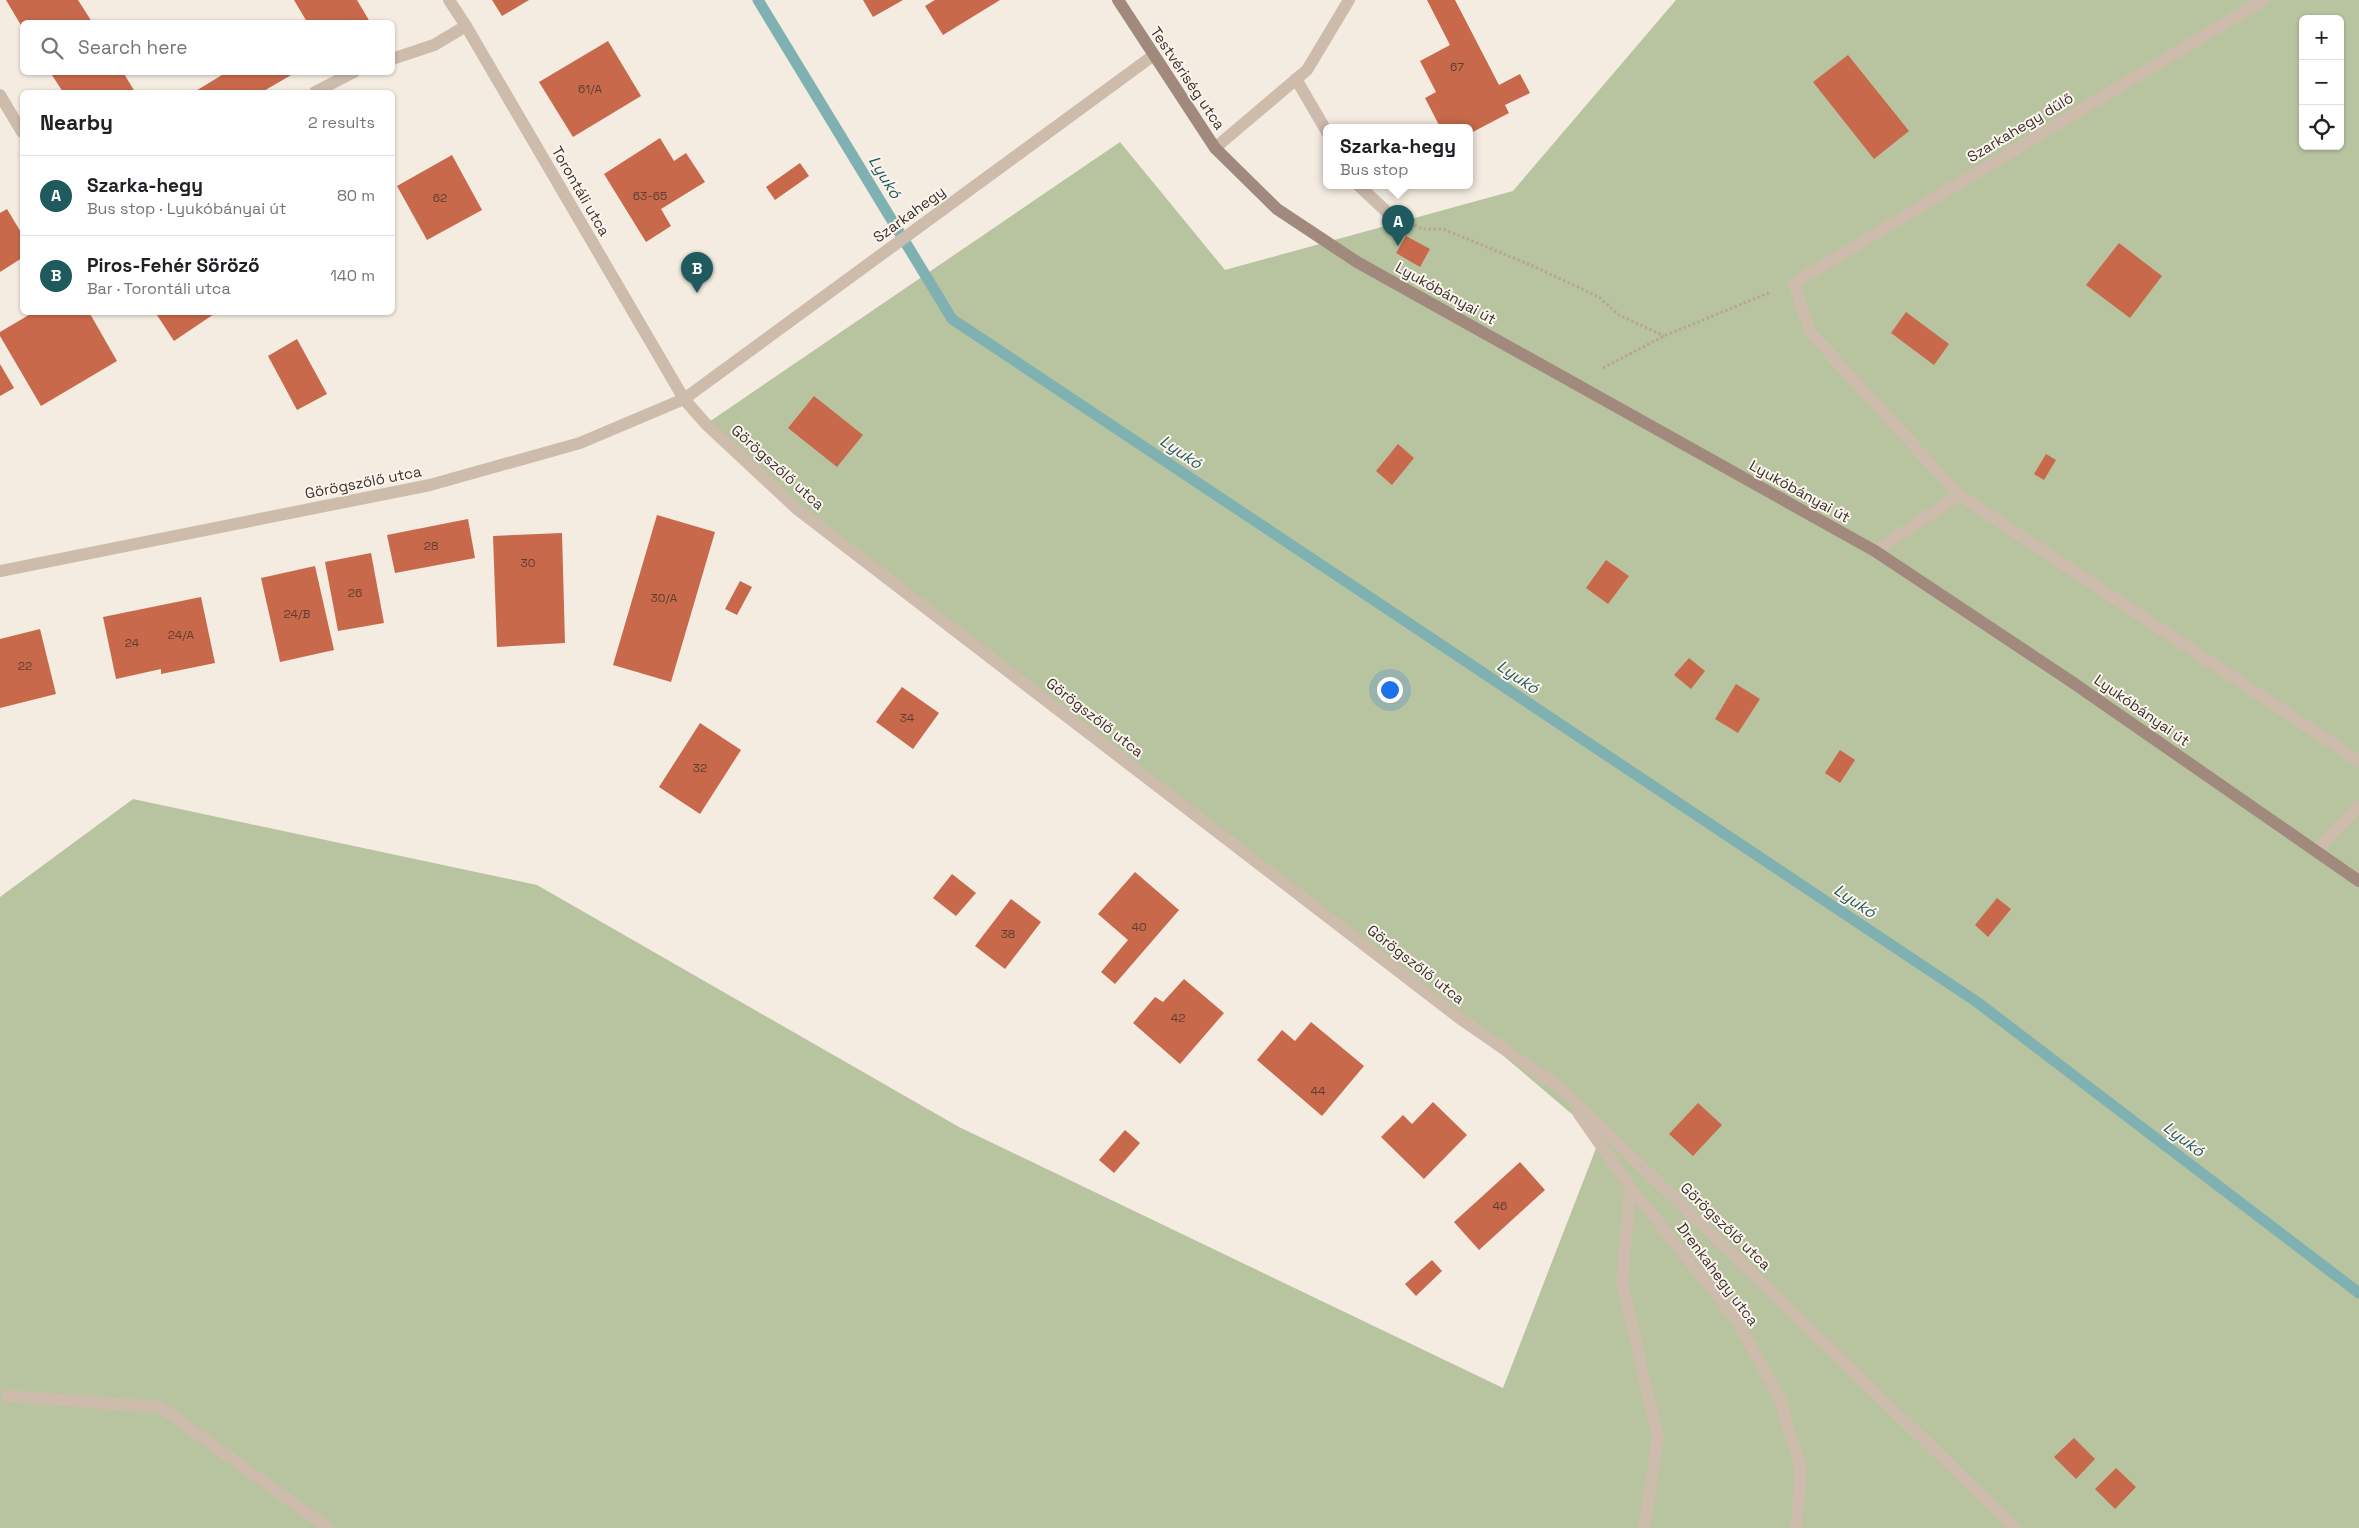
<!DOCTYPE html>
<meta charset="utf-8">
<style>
body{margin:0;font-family:"Space Grotesk",sans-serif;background:#f2f2f2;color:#202124}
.controls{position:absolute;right:15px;top:15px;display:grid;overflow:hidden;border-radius:8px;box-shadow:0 1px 4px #0004}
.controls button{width:45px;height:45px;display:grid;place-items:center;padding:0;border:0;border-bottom:1px solid #e0e0e0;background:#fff;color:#202124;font:25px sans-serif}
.you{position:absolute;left:1389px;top:689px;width:18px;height:18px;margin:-12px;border:4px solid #fff;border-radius:50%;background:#1a73e8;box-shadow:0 0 0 8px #1a73e833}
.badge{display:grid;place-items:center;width:32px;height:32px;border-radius:50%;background:#1f5a5e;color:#fff;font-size:16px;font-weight:700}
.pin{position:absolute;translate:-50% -41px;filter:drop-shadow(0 1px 2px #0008)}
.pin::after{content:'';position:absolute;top:26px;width:18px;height:15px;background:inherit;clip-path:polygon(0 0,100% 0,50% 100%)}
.popup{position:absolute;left:1323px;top:124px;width:150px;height:65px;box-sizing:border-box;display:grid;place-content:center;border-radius:8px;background:#fff;filter:drop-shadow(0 1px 4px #0005);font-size:16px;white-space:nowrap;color:#757577}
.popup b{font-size:19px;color:#202124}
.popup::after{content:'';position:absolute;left:50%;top:100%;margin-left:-10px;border:10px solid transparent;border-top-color:#fff}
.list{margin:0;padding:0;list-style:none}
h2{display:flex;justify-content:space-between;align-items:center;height:65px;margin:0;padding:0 20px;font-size:21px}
h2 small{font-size:16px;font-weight:400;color:#757577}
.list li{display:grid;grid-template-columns:32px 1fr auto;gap:15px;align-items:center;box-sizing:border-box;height:80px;padding:0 20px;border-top:1px solid #e0e0e0}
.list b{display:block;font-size:19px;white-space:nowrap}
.list p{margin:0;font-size:16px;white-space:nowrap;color:#757577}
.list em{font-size:16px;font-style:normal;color:#757577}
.icon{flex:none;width:28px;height:28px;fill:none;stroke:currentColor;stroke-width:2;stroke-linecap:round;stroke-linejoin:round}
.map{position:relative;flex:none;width:2359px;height:1528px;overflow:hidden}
.search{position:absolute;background:#fff;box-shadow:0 1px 4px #0004;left:20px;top:20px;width:375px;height:55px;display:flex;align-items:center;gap:12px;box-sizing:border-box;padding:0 18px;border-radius:8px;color:#757577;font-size:19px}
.panel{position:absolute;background:#fff;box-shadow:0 1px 4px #0004;left:20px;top:90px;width:375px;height:225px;border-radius:8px}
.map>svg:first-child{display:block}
.green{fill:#b8c4a0;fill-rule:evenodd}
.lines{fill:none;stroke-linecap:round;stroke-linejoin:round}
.stream{stroke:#7fb0b2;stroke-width:11}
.building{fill:#c8694b}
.path{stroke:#b9a596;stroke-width:3;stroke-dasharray:2.5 2.5;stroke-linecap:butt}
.street{stroke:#cdbbac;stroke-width:12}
.secondary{stroke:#a18a7d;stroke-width:12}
.labels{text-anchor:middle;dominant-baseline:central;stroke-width:4;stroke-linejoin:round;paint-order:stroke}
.number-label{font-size:12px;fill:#5e3e33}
.street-label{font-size:15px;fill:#3b302b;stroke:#fbf5ee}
.water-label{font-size:16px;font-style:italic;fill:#1f5a5e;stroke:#fbf5ee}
</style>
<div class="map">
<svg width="2359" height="1528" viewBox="0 0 2359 1528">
<rect width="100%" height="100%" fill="#f4ebe1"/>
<path class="green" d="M1676,0H2359V1528H0V897L133,799L537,885L959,1127L1503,1388L1600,1138L1458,1017L797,509L706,424L1120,142L1225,270L1513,191ZM2303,19H2340V146H2303Z"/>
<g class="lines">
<polyline class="stream" points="758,0 952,319 1977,1002 2359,1293"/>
</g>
<g class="building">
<polygon points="6,0 78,0 92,22 22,22 22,27"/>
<polygon points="294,0 357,0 370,22 307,22"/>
<polygon points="492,0 529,0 502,16"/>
<polygon points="863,0 903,0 873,17"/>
<polygon points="935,0 1000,0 943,35 925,6"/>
<polygon points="1427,0 1455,0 1499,85 1520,74 1530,93 1505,105 1509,113 1469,134 1469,127 1440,127 1425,98 1436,92 1420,61 1450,45"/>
<polygon points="608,41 641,96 573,137 539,82"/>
<polygon points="1848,55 1909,131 1874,159 1813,82"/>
<polygon points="50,72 123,72 135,92 63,92"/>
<polygon points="227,72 292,72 293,74 262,92 194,92"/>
<polygon points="660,138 674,161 686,153 705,182 661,209 671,226 646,242 604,174"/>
<polygon points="452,155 482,210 427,240 397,186"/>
<polygon points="800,163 809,176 775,200 766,187"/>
<polygon points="7,209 22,234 22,258 0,272 0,213"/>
<polygon points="1406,236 1430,249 1420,267 1396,253"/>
<polygon points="2119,243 2162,276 2130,318 2086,285"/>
<polygon points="34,312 89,312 117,361 41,406 0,336 0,332"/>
<polygon points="155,312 217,312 174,341"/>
<polygon points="1906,312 1949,344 1934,365 1891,333"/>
<polygon points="297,339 327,394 297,410 268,356"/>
<polygon points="0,364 14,388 0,396"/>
<polygon points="814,396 863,435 837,467 788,428"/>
<polygon points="1398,444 1414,458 1392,485 1376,471"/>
<polygon points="2046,454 2056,460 2044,480 2034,474"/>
<polygon points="657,515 715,532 671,682 613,665"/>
<polygon points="468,519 475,558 395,573 387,535"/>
<polygon points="562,533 565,643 497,647 493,536"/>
<polygon points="371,553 384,623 338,631 325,562"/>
<polygon points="1606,560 1629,576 1608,604 1586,588"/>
<polygon points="315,566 334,650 280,662 261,578"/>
<polygon points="740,581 752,587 737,615 725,609"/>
<polygon points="201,597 215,663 161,674 161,669 116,679 103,617"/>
<polygon points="40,629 56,694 0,708 0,639"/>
<polygon points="1689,658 1705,671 1691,689 1674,675"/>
<polygon points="1736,684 1760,699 1738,733 1715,719"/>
<polygon points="902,687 939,713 913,749 876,722"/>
<polygon points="700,723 741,750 700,814 659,787"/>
<polygon points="1840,750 1855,760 1840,783 1825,773"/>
<polygon points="1135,872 1179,910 1115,984 1101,972 1128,940 1098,914"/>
<polygon points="952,874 976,893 956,916 933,898"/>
<polygon points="1997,898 2011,909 1988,937 1975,925"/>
<polygon points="1011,899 1041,922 1005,969 975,946"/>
<polygon points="1184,979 1224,1013 1180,1064 1133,1023 1155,997 1163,1002"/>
<polygon points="1311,1022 1364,1066 1322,1116 1257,1060 1282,1030 1295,1041"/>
<polygon points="1433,1102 1467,1135 1424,1179 1381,1137 1403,1115 1412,1124"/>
<polygon points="1698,1103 1722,1125 1693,1156 1669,1134"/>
<polygon points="1125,1130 1140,1143 1114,1173 1099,1160"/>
<polygon points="1520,1162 1545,1190 1479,1250 1454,1222"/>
<polygon points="1432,1260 1442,1271 1416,1296 1405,1284"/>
<polygon points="2074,1438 2095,1459 2076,1479 2054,1457"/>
<polygon points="2116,1468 2136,1487 2115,1509 2095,1489"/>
</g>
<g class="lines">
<g class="path">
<polyline points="1410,223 1422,229 1443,229 1533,266 1599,297 1619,315 1664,336"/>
<polyline points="1603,368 1664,336 1771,292"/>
</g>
<g class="street">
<polyline points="449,0 466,26 684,399 706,424 797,509 1458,1017 1563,1090 2015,1528"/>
<polyline points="2263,0 1794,283 1810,332 1959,495 2359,761"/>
<polyline points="392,59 434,45 466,26"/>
<polyline points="1296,79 1327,132"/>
<polyline points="315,92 354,72"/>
<polyline points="0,95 22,132"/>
<polyline points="1215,148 1307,70 1349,0"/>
<polyline points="1358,185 1387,212"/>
<polyline points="1875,551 1959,495"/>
<polyline points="0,571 430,485 580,443 684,399 1154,55"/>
<polyline points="2315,851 2359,806"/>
<polyline points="1579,1114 1630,1187 1736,1319 1780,1399 1801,1471 1796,1528"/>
<polyline points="1630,1187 1622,1283 1658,1437 1644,1528"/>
<polyline points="8,1396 160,1407 328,1528"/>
</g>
<polyline class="secondary" points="1118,0 1215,148 1277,209 1357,262 1875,551 2072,682 2359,881"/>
</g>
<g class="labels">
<g class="number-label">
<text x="1457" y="67">67</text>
<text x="590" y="89">61/A</text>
<text x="650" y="196">63-65</text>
<text x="440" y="198">62</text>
<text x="431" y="546">28</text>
<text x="528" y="563">30</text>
<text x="355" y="593">26</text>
<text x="664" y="598">30/A</text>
<text x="297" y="614">24/B</text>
<text x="181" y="635">24/A</text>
<text x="132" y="643">24</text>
<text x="25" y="666">22</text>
<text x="907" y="718">34</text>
<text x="700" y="768">32</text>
<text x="1139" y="927">40</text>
<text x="1008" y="934">38</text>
<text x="1178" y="1018">42</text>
<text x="1318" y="1091">44</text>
<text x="1500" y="1206">46</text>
</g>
<g class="street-label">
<text transform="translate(1188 78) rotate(56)">Testvériség utca</text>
<text transform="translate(2020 127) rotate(-31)">Szarkahegy dűlő</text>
<text transform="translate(581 191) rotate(60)">Torontáli utca</text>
<text transform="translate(909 214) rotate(-36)">Szarkahegy</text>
<text transform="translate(1446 293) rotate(29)">Lyukóbányai út</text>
<text transform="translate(778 467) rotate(42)">Görögszőlő utca</text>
<text transform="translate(363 482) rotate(-11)">Görögszőlő utca</text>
<text transform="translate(1800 491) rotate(29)">Lyukóbányai út</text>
<text transform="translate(2142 710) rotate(35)">Lyukóbányai út</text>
<text transform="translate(1095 717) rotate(38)">Görögszőlő utca</text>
<text transform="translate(1416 964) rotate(38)">Görögszőlő utca</text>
<text transform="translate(1726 1226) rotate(44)">Görögszőlő utca</text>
<text transform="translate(1718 1274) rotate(53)">Drenkahegy utca</text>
</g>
<g class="water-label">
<text transform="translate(885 177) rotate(59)">Lyukó</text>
<text transform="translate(1181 452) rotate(34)">Lyukó</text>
<text transform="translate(1518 677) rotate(34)">Lyukó</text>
<text transform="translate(1855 901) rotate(34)">Lyukó</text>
<text transform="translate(2184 1139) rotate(37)">Lyukó</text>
</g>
</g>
</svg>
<div class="controls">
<button>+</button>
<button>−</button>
<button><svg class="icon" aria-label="locate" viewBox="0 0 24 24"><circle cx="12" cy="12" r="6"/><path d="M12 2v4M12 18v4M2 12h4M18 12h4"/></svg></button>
</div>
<div class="you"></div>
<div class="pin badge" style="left:1398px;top:246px">A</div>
<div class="popup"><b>Szarka-hegy</b>Bus stop</div>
<div class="pin badge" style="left:697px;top:293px">B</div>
<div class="search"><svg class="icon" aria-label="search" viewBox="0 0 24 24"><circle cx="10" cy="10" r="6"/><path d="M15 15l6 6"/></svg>Search here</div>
<section class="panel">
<h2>Nearby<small>2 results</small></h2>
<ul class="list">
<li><span class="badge">A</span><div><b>Szarka-hegy</b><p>Bus stop · Lyukóbányai út</p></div><em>80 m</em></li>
<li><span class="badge">B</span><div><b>Piros-Fehér Söröző</b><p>Bar · Torontáli utca</p></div><em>140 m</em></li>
</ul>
</section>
</div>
